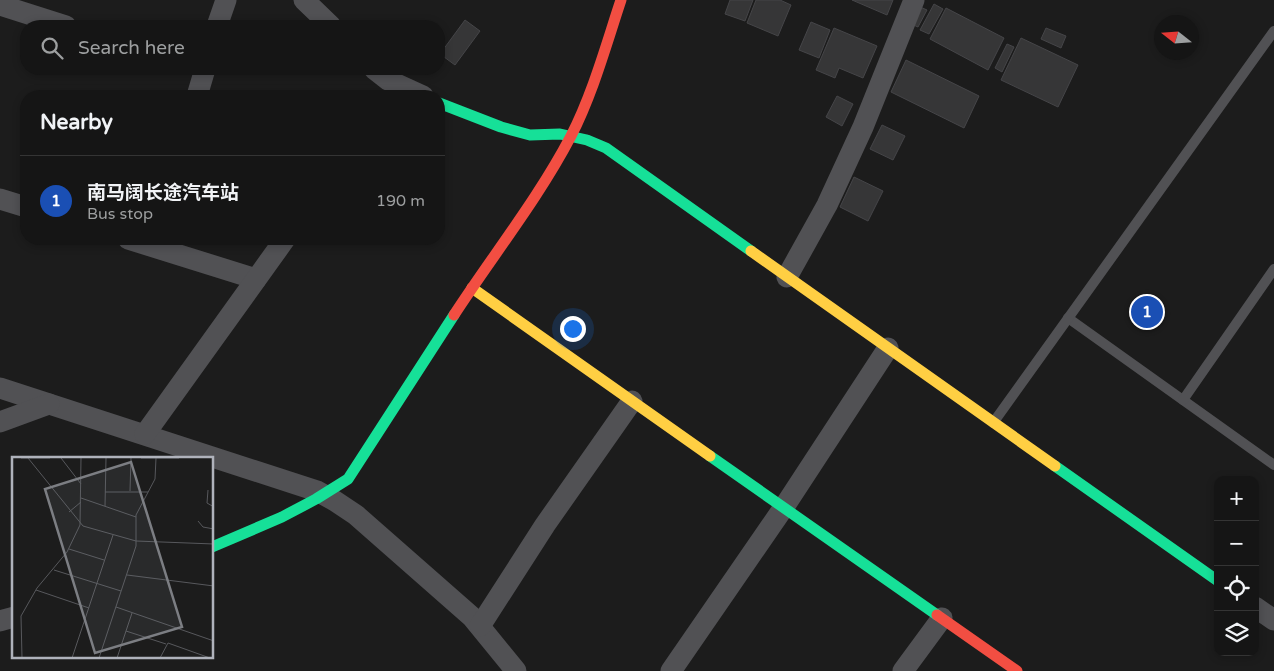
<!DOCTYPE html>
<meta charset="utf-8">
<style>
body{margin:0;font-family:"Varela Round","Noto Sans SC",sans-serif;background:#1e1e1e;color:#f1f3f6}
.controls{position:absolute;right:15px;bottom:15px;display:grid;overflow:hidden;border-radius:10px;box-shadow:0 2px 8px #0003}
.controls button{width:45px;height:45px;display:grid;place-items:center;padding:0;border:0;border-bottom:1px solid #343434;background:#151515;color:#f1f3f6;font:25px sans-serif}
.compass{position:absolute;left:1154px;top:15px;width:45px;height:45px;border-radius:50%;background:#151515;box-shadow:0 2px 8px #0003;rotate:287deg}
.you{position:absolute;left:572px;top:328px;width:18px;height:18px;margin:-12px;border:4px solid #fff;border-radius:50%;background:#1a73e8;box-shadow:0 0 0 8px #1a73e833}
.badge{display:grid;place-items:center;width:32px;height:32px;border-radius:50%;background:#7c7e83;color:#fff;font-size:16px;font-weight:700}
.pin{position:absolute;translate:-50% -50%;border:2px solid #fff;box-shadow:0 1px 5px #0006}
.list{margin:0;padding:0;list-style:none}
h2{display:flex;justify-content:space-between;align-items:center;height:65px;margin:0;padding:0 20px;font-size:21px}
h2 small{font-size:16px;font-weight:400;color:#9d9fa0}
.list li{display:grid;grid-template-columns:32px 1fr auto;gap:15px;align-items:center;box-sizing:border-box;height:90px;padding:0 20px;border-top:1px solid #343434}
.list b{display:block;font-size:19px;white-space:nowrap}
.list p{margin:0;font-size:16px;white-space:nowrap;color:#9d9fa0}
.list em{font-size:16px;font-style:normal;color:#9d9fa0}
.icon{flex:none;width:28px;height:28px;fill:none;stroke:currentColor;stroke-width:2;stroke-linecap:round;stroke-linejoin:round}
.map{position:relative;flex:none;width:1274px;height:671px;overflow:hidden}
.search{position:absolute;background:#151515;box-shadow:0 2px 8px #0003;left:20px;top:20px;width:425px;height:55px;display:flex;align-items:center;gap:12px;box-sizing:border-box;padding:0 18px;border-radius:20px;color:#9d9fa0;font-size:19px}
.panel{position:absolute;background:#151515;box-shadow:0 2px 8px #0003;left:20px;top:90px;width:425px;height:155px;border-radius:20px}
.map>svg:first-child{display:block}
.building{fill:#363637;stroke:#454548}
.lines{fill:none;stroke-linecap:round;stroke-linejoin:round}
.lane{stroke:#515154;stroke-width:10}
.street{stroke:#515154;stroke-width:21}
.fast{stroke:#16e098;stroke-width:11}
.slow{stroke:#ffcf43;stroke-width:11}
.jam{stroke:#f24e42;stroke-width:11}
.inset-road{fill:none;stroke:#57585c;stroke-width:1}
.view{fill:#7c7e83;fill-opacity:0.15;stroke:#7c7e83;stroke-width:2.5}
.inset-edge{fill:none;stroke:#afb2bb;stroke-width:2.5}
</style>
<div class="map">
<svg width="1274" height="671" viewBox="0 0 1274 671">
<rect width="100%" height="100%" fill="#1c1c1c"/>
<g class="building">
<polygon points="730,0 753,0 745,21 725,14"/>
<polygon points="756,0 780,0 791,5 778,36 747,23"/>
<polygon points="852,0 893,0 887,15"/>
<polygon points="934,4 943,9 929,34 920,30"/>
<polygon points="918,6 927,10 918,27 909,23"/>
<polygon points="946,8 1004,38 988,70 930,39"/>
<polygon points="465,20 480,31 455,65 440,54"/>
<polygon points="811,22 830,30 819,58 799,50"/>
<polygon points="834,28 877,46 863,78 839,68 835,78 816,70"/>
<polygon points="1046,28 1066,36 1061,48 1041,39"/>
<polygon points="1021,38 1078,65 1058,107 1001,80"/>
<polygon points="1007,44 1014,47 1002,72 995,68"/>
<polygon points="906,60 979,96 964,128 891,92"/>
<polygon points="837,96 853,104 842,126 826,117"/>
<polygon points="882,125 905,136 893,160 870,149"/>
<polygon points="854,177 883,191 868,221 840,207"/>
</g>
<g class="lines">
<g class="lane">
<polyline points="1068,318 1274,465"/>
<polyline points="1183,400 1274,269"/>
<polyline points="993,423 1274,31"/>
</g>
<g class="street">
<polyline points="304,0 331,26"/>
<polyline points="0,5 66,26"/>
<polyline points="217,26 226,0"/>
<polyline points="374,69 388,80 423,96"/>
<polyline points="197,96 205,69"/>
<polyline points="0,199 26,207"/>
<polyline points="128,239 256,279"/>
<polyline points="787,277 827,205 863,127 914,0"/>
<polyline points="0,388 317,491 335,501 356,515 472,617 516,671"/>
<polyline points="0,422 49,404"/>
<polyline points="145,434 285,239"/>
<polyline points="1255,607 1274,620"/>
<polyline points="0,621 14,617"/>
<polyline points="480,626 545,525 632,401"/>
<polyline points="671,671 784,507 888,348"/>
<polyline points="903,671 942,618"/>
</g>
<g class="fast">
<polyline points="439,103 501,127 530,135 560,134 587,140 606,148 751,251"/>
<polyline points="710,456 937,615"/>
<polyline points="1055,466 1218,581"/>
<polyline points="212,547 282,517 316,499 348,479 454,315"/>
</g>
<g class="slow">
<polyline points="751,251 1055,466"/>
<polyline points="472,288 710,456"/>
</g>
<g class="jam">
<path d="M454,315C493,255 538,199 571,136C593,93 606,45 621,0"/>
<polyline points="937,615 1017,671"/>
</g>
</g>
<g transform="translate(12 457)">
<rect width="201" height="201" fill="#1c1c1c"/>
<path class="inset-road" d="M9,1H38M16,1L71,69L124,84L202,87M49,1L69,27M129,1H167M196,33L195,46L202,50M118,34L119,1M93,35H136M69,41L124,60M93,49L94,1M57,55L69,45M186,64L191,70L202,72M57,92L92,103M42,113L109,134M115,118L202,129M24,133L77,151M104,150L202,184M114,174L154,187M10,201L9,159L25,131L55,95L68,68L69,1M60,201L101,78M87,201L124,89V58L143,22L144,1M105,201L120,156M148,201L156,186L198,201"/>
<path class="view" d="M119,5L170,170L83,196L33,32Z"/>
<rect width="201" height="201" class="inset-edge"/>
</g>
</svg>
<div class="controls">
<button>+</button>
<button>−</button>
<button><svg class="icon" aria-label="locate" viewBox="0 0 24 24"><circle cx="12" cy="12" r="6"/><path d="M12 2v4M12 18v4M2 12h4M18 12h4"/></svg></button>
<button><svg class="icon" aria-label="layers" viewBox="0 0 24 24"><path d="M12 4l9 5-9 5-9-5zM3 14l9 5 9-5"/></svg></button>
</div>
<svg class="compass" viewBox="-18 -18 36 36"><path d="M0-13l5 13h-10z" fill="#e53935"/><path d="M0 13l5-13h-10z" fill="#9d9fa0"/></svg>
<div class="you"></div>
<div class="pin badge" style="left:1147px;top:312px;background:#1a4fb4">1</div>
<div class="search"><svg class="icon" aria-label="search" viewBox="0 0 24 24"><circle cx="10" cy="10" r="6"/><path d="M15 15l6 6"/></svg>Search here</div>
<section class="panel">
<h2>Nearby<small></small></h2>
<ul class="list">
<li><span class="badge" style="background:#1a4fb4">1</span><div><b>南马阔长途汽车站</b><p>Bus stop</p></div><em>190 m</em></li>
</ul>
</section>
</div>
